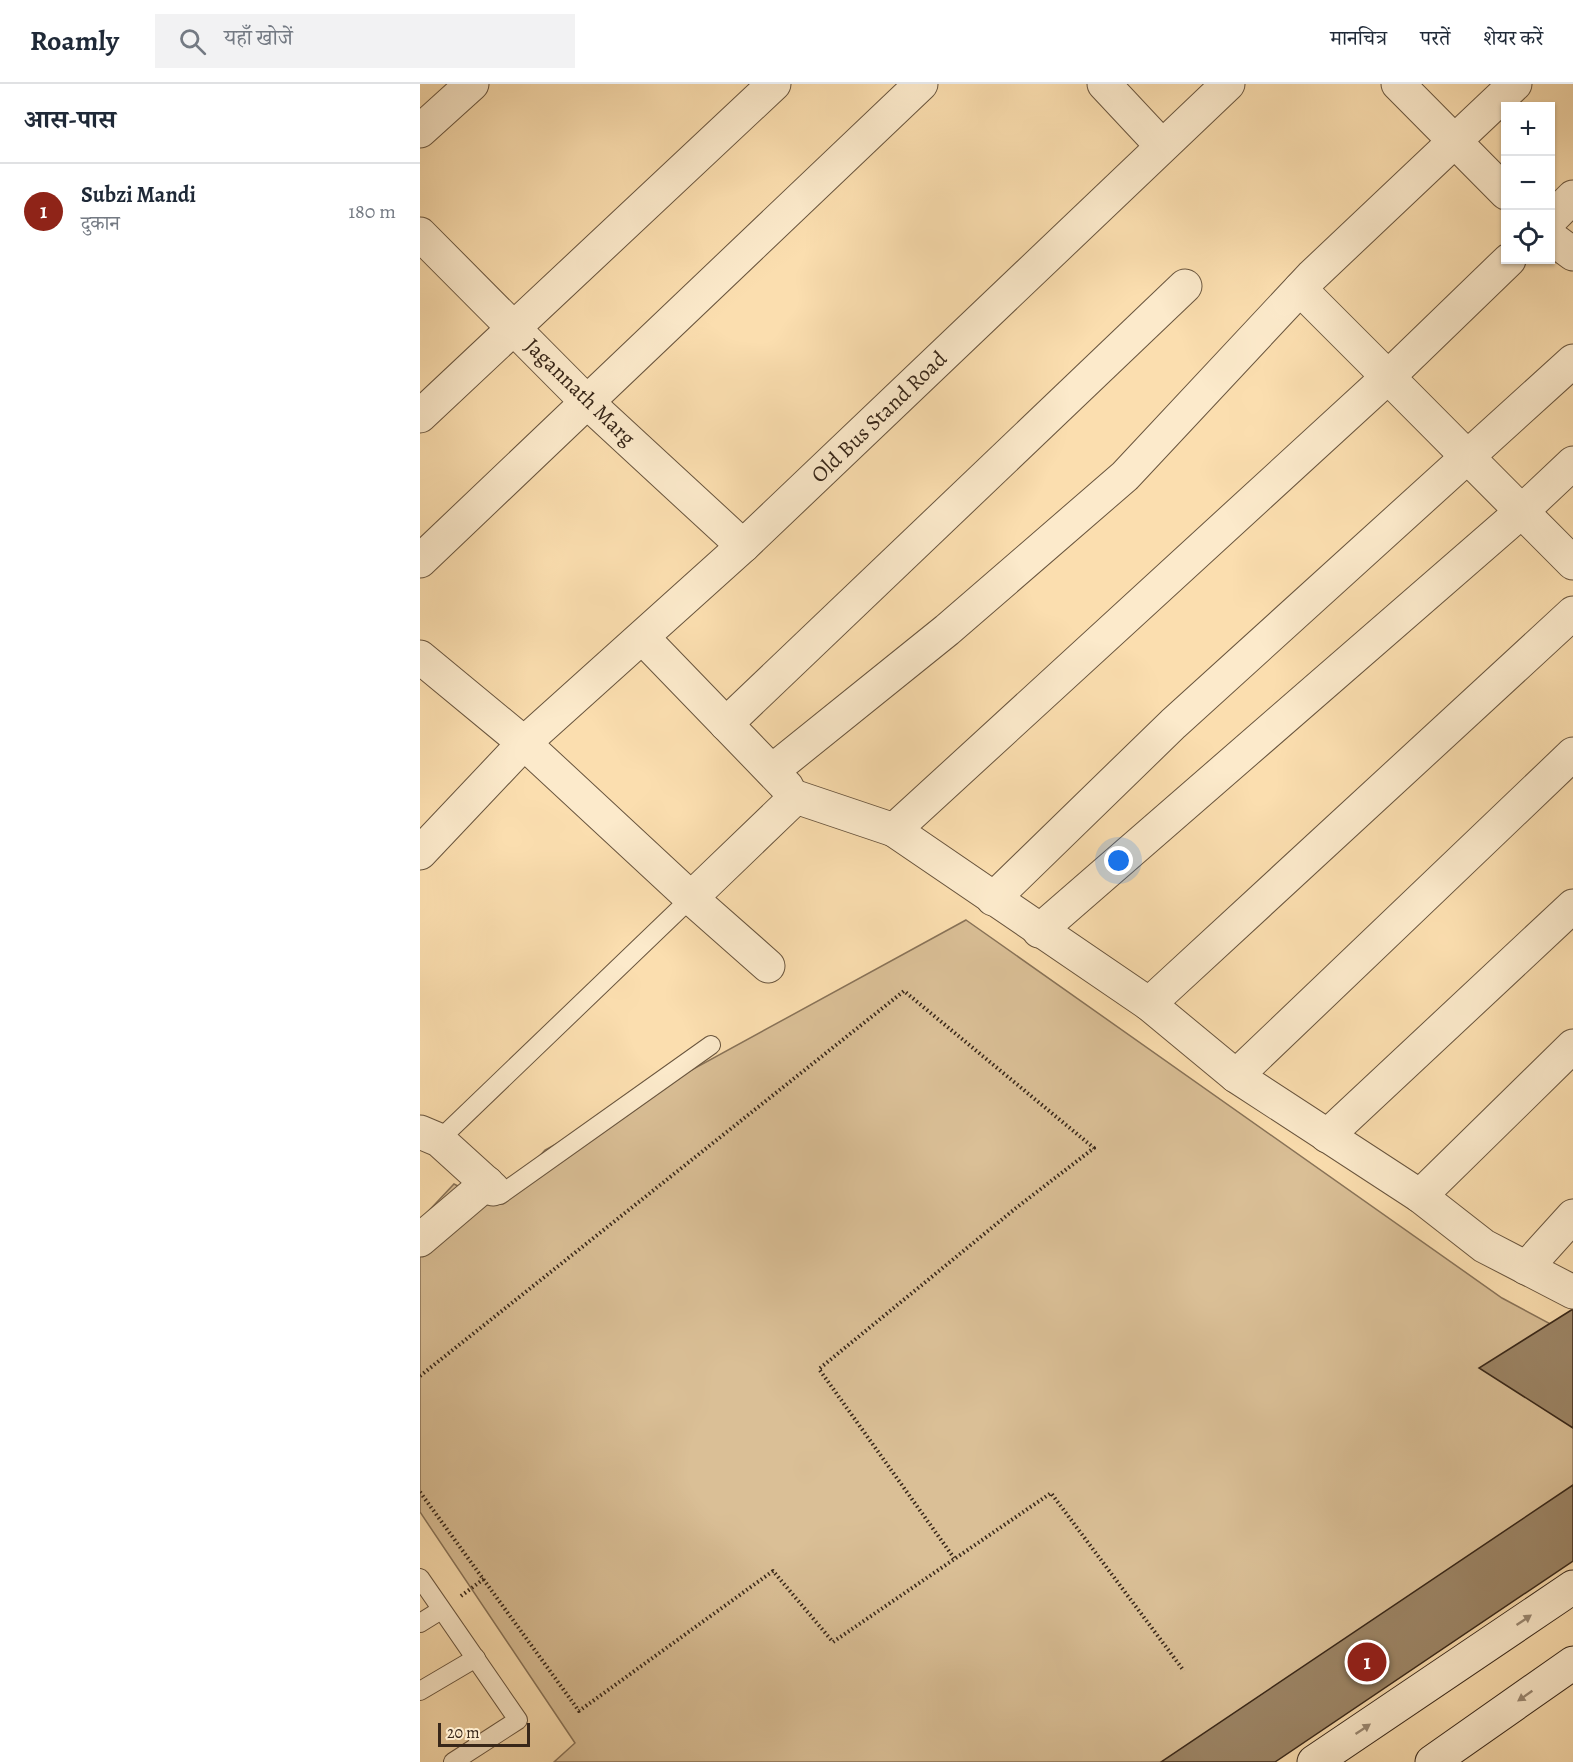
<!DOCTYPE html>
<html lang="hi">
<meta charset="utf-8">
<style>
body{margin:0;font-family:Alegreya,"Noto Serif Devanagari",serif;background:#f2f2f3;color:#1f2937}
.controls{position:absolute;right:18px;top:18px;display:grid;overflow:hidden;border-radius:0px;box-shadow:0 2px 4px #0004}
.controls button{width:54px;height:54px;display:grid;place-items:center;padding:0;border:0;border-bottom:2px solid #e0e1e3;background:#fff;color:#1f2937;font:30px sans-serif}
.scale{position:absolute;left:18px;bottom:15px;width:92px;box-sizing:border-box;padding-left:6px;border:3px solid #382719;border-top:0;font-size:16px;line-height:21px;white-space:nowrap;color:#382719;-webkit-text-stroke:4px #fceacb;paint-order:stroke}
.you{position:absolute;left:699px;top:777px;width:21px;height:21px;margin:-15px;border:4px solid #fff;border-radius:50%;background:#1a73e8;box-shadow:0 0 0 9px #1a73e833}
.badge{display:grid;place-items:center;width:39px;height:39px;border-radius:50%;background:#8f2418;color:#fff;font-size:20px;font-weight:700}
.pin{position:absolute;translate:-50% -50%;border:3px solid #fff;box-shadow:0 2px 6px #0006}
.list{margin:0;padding:0;list-style:none}
h2{display:flex;justify-content:space-between;align-items:center;height:78px;margin:0;padding:0 24px;font-size:26px}
h2 small{font-size:20px;font-weight:400;color:#747a83}
.list li{display:grid;grid-template-columns:39px 1fr auto;gap:18px;align-items:center;box-sizing:border-box;height:96px;padding:0 24px;border-top:2px solid #e0e1e3}
.list b{display:block;font-size:22px;white-space:nowrap}
.list p{margin:0;font-size:20px;white-space:nowrap;color:#747a83}
.list em{font-size:20px;font-style:normal;color:#747a83}
.icon{flex:none;width:33px;height:33px;fill:none;stroke:currentColor;stroke-width:2;stroke-linecap:round;stroke-linejoin:round}
.map{position:relative;flex:none;width:1153px;height:1678px;overflow:hidden}
header{display:flex;align-items:center;gap:36px;box-sizing:border-box;height:84px;padding:0 30px;background:#fff;border-bottom:2px solid #e0e1e3}
header strong{font-size:28px}
nav{display:flex;gap:33px;margin-inline-start:auto;font-size:21px}
.search{width:420px;height:54px;background:#f2f2f3;display:flex;align-items:center;gap:15px;box-sizing:border-box;padding:0 21px;border-radius:0px;color:#747a83;font-size:22px}
main{display:flex}
aside{flex:1;background:#fff}
.map>svg:first-child{display:block}
.green{fill:#dabf96;stroke:#897358;stroke-width:1.5}
.building{fill:#9d8667;stroke:#382719;stroke-width:1.5}
.lines{fill:none;stroke-linecap:round;stroke-linejoin:round}
.lane-casing{stroke:#69553e;stroke-width:20}
.street-casing{stroke:#69553e;stroke-width:35}
.secondary-casing{stroke:#382719;stroke-width:35}
.path{stroke:#382719;stroke-width:4;stroke-dasharray:1.5 3;stroke-linecap:butt}
.lane{stroke:#fceacb;stroke-width:18}
.street{stroke:#fceacb;stroke-width:33}
.secondary{stroke:#fceacb;stroke-width:33}
.oneway{fill:#9a8872}
.labels{text-anchor:middle;dominant-baseline:central;stroke-width:4.5;stroke-linejoin:round;paint-order:stroke}
.street-label{font-size:22px;fill:#382719;stroke:#fceacb}
</style>
<header>
<strong>Roamly</strong>
<div class="search"><svg class="icon" aria-label="search" viewBox="0 0 24 24"><circle cx="10" cy="10" r="6"/><path d="M15 15l6 6"/></svg>यहाँ खोजें</div>
<nav><a>मानचित्र</a><a>परतें</a><a>शेयर करें</a></nav>
</header>
<main>
<aside>
<h2>आस-पास<small></small></h2>
<ul class="list">
<li><span class="badge">1</span><div><b>Subzi Mandi</b><p>दुकान</p></div><em>180 m</em></li>
</ul>
</aside>
<div class="map">
<svg width="1153" height="1678" viewBox="0 0 1153 1678">
<rect width="100%" height="100%" fill="#fbdeaf"/>
<filter id="stains"><feTurbulence type="fractalNoise" baseFrequency=".00333" numOctaves="4"/><feColorMatrix values="0 0 0 0 .2 0 0 0 0 .09 0 0 0 0 .02 0 0 0 .5 -.17"/></filter>
<radialGradient id="worn" r=".72"><stop offset=".6" stop-color="#630" stop-opacity="0"/><stop offset="1" stop-color="#630" stop-opacity=".3"/></radialGradient>
<polygon class="green" points="546,836 1082,1214 1153,1252 1153,1429 783,1678 134,1678 155,1659 0,1428 0,1136 34,1100 75,1121 125,1066"/>
<g class="building">
<polygon points="1153,1225 1153,1344 1059,1284"/>
<polygon points="1153,1401 1153,1477 855,1678 741,1678"/>
</g>
<g class="lines">
<defs>
<g id="lane">
<polyline points="19,1056 271,814"/>
<polyline points="73,1105 80,1111 291,961"/>
<polyline points="0,1494 98,1636 33,1678"/>
<polyline points="0,1539 21,1526"/>
<polyline points="0,1607 56,1574"/>
</g>
<g id="street">
<polyline points="684,0 742,62"/>
<polyline points="978,0 1086,109"/>
<polyline points="0,47 52,0"/>
<polyline points="1130,136 1153,113"/>
<polyline points="0,150 167,318 323,462"/>
<polyline points="1130,153 1153,170"/>
<polyline points="1089,176 968,293 1153,479"/>
<polyline points="880,205 968,293 474,746 729,920 816,992 1000,1112"/>
<polyline points="0,332 354,0"/>
<polyline points="0,477 501,0"/>
<polyline points="223,554 367,703"/>
<polyline points="0,573 104,659 271,814 348,882"/>
<polyline points="306,640 765,202"/>
<polyline points="352,687 527,546 705,392 892,192 1095,0"/>
<polyline points="0,769 104,659 323,462 808,0"/>
<polyline points="271,814 376,713 474,746"/>
<polyline points="573,815 753,640 1153,277"/>
<polyline points="619,847 1101,428 1153,379"/>
<polyline points="729,920 1153,529"/>
<polyline points="1153,962 1000,1112 1064,1162 1153,1208"/>
<polyline points="816,992 1153,670"/>
<polyline points="0,1048 19,1056 73,1105"/>
<polyline points="907,1052 1153,822"/>
<polyline points="0,1156 67,1099"/>
<polyline points="1106,1184 1153,1132"/>
</g>
<g id="secondary">
<polyline points="894,1678 1153,1503"/>
<polyline points="1012,1678 1153,1579"/>
</g>
</defs>
<use href="#lane" class="lane-casing"/>
<use href="#street" class="street-casing"/>
<use href="#secondary" class="secondary-casing"/>
<g class="path">
<polyline points="0,1292 484,907 674,1064 596,1124 399,1285 534,1474"/>
<polyline points="0,1408 159,1627 353,1487 413,1558 631,1409 764,1587"/>
<polyline points="41,1512 65,1494"/>
</g>
<use href="#lane" class="lane"/>
<use href="#street" class="street"/>
<use href="#secondary" class="secondary"/>
</g>
<defs><path id="oneway-solid" d="M-6-.8H1V-3.2L6.5 0L1 3.2V.8H-6Z" transform="scale(1.5)"/></defs>
<g class="oneway">
<use href="#oneway-solid" transform="translate(1104 1536) rotate(-34)"/>
<use href="#oneway-solid" transform="translate(1105 1612) rotate(145)"/>
<use href="#oneway-solid" transform="translate(943 1645) rotate(-34)"/>
</g>
<g class="labels">
<g class="street-label">
<text transform="translate(160 308) rotate(44)">Jagannath Marg</text>
<text transform="translate(459 333) rotate(-44)">Old Bus Stand Road</text>
</g>
</g>
<rect width="100%" height="100%" filter="url(#stains)"/>
<rect width="100%" height="100%" fill="url(#worn)"/>
</svg>
<div class="controls">
<button>+</button>
<button>−</button>
<button><svg class="icon" aria-label="locate" viewBox="0 0 24 24"><circle cx="12" cy="12" r="6"/><path d="M12 2v4M12 18v4M2 12h4M18 12h4"/></svg></button>
</div>
<div class="scale">20 m</div>
<div class="you"></div>
<div class="pin badge" style="left:947px;top:1578px">1</div>
</div>
</main>
